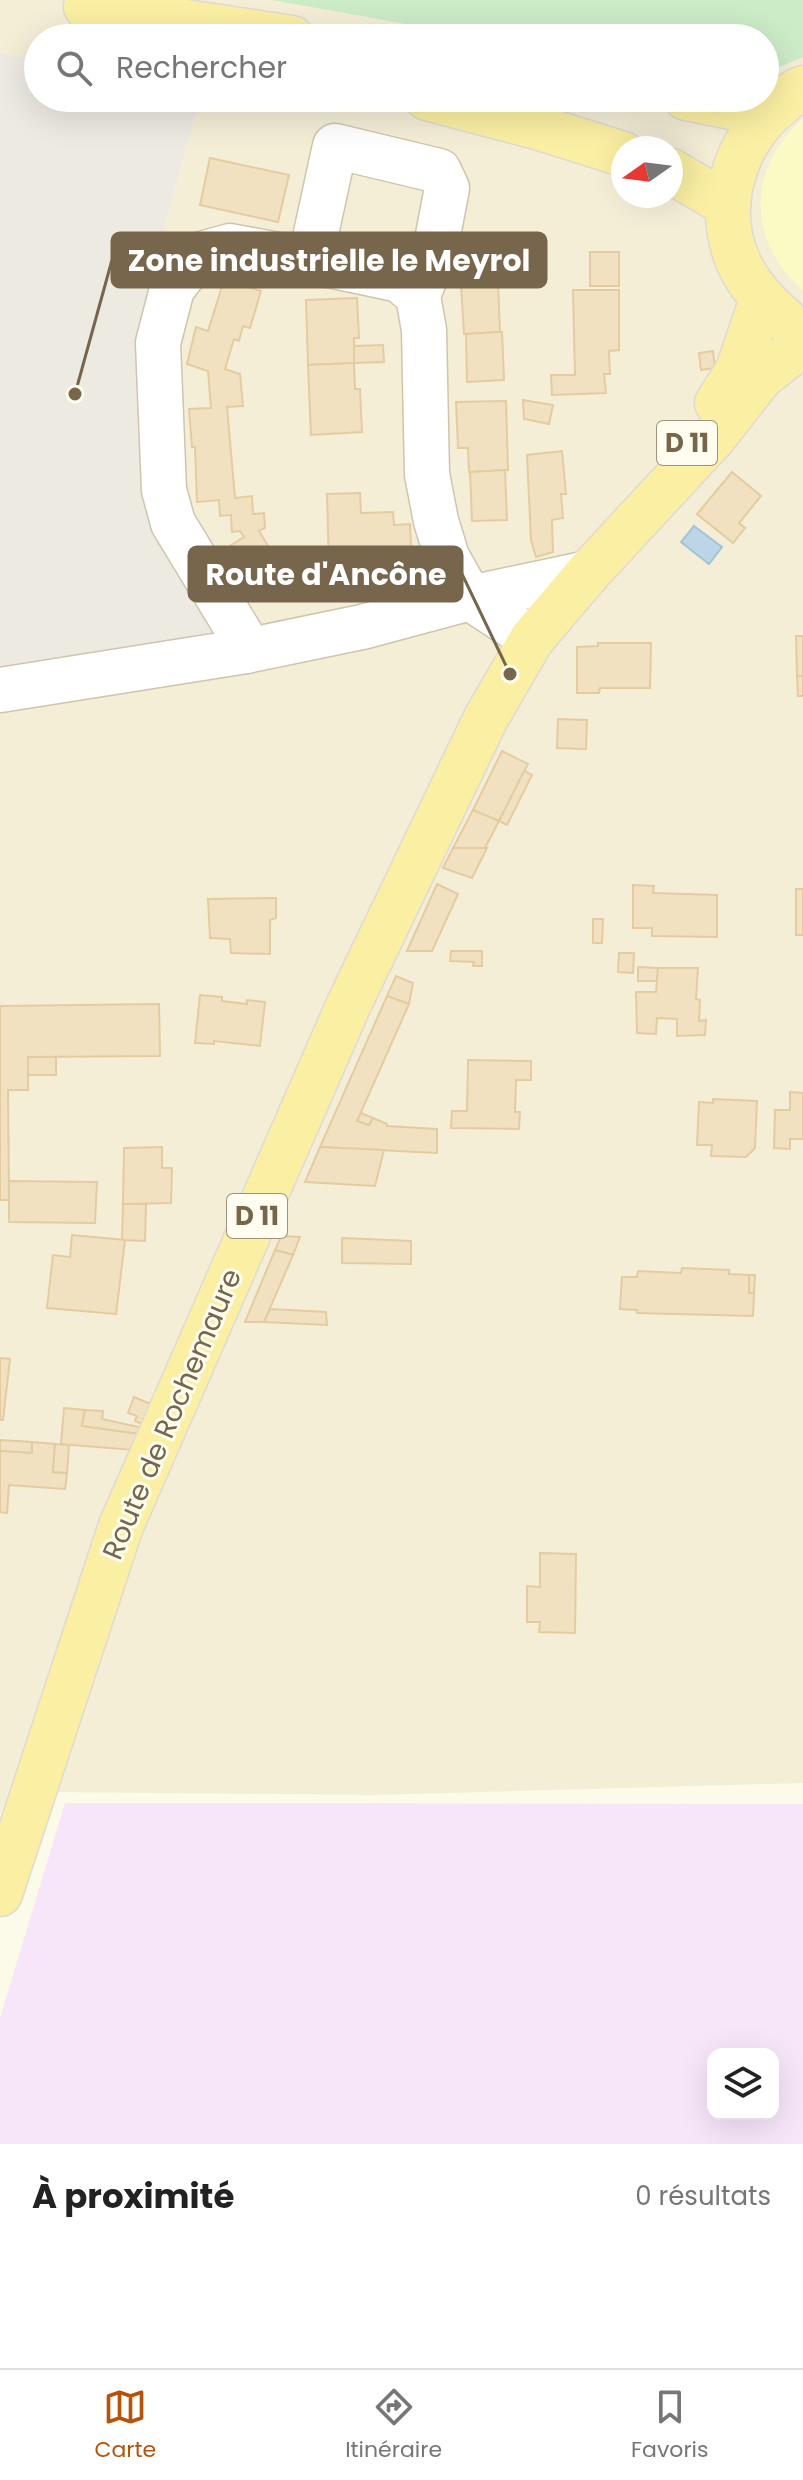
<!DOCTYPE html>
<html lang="fr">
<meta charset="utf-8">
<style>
body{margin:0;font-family:Poppins,sans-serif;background:#f6f6f6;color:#222}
.controls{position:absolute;right:24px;bottom:24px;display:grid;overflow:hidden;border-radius:16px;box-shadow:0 8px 32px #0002}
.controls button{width:72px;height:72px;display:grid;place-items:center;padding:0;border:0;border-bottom:2px solid #e0e0e0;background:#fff;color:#222;font:40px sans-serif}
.compass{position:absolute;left:611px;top:136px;width:72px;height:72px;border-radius:50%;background:#fff;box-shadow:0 8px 32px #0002;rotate:256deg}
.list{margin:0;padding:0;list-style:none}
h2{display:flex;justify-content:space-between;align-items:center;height:104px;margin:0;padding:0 32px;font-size:34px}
h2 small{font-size:26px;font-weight:400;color:#767676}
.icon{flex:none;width:44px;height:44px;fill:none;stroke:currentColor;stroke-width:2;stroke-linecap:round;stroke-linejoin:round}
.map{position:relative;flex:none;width:803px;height:2144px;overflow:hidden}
.search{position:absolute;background:#fff;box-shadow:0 8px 32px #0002;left:24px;right:24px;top:24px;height:88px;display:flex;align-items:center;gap:20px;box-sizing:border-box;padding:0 28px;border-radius:44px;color:#767676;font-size:30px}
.sheet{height:224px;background:#fff}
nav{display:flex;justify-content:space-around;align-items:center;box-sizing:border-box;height:112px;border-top:2px solid #e0e0e0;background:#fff;font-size:22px;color:#767676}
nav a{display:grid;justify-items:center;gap:4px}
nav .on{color:#b45309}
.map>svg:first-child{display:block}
.residential{fill:#f4eed7;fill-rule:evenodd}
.industrial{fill:#edeae2}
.education{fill:#f7e5f9;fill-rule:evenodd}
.green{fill:#ccebc7}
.sand{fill:#fafbc4}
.water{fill:#bdd6e7;stroke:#a3c3d8;stroke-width:2}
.building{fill:#f2e1c0;stroke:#e4cca1;stroke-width:2}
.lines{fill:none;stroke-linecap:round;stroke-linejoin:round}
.minor-casing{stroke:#cfc5ae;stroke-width:47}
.major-casing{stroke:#dedad4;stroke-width:47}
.minor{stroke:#fff;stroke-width:44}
.major{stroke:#faefa2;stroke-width:44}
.labels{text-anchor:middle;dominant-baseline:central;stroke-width:6;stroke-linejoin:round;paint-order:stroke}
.shield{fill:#fffdef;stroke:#a0937d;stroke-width:2}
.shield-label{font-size:26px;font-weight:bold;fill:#77664c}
.street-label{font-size:28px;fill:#77664c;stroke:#fffdef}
.leader{fill:none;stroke:#77664c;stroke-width:3}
.callout-dot{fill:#77664c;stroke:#fffdef;stroke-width:3}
.callout{fill:#77664c;stroke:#77664c;stroke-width:3}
.callout-label{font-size:30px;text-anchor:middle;font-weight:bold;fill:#fff}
</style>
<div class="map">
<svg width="803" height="2144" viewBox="0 0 803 2144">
<rect width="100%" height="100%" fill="#fcfae9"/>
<path class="residential" d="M0,0H803V1783L374,1795L59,1792L10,1789L0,1816V674L153,498L147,290L199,102L184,98H765V38H38V61L0,52ZM623,148H671V196H623Z"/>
<polygon class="industrial" points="0,52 38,61 38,98 184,98 199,102 147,290 153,497 222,634 0,674"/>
<path class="education" d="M65,1803L803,1804V2144H0V2018ZM713,2054H773V2114H713Z"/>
<polygon class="green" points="272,0 803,0 803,57 765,73 765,38 484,38"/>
<path class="sand" d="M803,119V290C746,241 747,167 803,119Z"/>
<polygon class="water" points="694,526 722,547 709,564 681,542"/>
<g class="building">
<polygon points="210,158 289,175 278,222 200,205"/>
<rect x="590" y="252" width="29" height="34"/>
<polygon points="224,280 261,291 250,328 243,326 239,341 234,339 225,369 240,374 243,406 227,407 235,498 252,496 253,514 264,513 265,528 259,531 277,561 272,564 282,580 254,597 225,549 244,537 240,531 232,532 231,515 220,516 219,500 197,502 195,447 192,447 189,409 211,408 208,371 187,364 196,327 208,331"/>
<polygon points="498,283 500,332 464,334 461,285"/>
<polygon points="573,290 619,290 619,350 609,351 610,374 604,374 606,393 552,395 551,375 575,375"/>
<polygon points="357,298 359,338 354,338 354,363 308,365 306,300"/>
<polygon points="500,332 502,332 504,380 467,382 466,334"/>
<polygon points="383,345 384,362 354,363 354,346"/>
<polygon points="713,351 715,368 701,370 699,353"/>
<polygon points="354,363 355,389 360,389 362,432 311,435 308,365"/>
<polygon points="523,400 553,405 549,424 524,419"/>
<polygon points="506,401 508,470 469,472 468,448 458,448 456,402"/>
<polygon points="562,451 566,494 561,494 563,518 552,520 553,552 536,557 531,540 527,455"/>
<polygon points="505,470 507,520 472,521 470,472"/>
<polygon points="732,472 761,496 739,523 745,528 733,543 697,514"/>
<polygon points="360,493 361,513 393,512 394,525 410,524 411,549 395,549 396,562 329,564 327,494"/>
<polygon points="796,636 803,636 803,676 797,676"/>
<polygon points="598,643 651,643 650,688 600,688 599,693 577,693 577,647 598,646"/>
<polygon points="797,676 803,676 803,696 798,696"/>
<polygon points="558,719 587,720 586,749 557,748"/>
<polygon points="502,751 528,764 499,821 473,810"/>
<polygon points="524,771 532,775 507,825 499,821"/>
<polygon points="473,810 499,821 485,848 453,848"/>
<polygon points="453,848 487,848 472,878 443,868"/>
<polygon points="437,884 458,894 432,951 407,951"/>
<polygon points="633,885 654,886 653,893 717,895 717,937 652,936 652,928 633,928"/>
<rect x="796" y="889" width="7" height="46"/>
<polygon points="276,898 276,918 270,920 270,954 231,953 230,939 210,938 208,899"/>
<polygon points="593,919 603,919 602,943 593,943"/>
<polygon points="451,951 482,951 482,966 473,966 474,962 450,961"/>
<polygon points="619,953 634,953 633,973 618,972"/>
<polygon points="638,967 658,968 657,981 638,981"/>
<polygon points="658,968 698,968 696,999 700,1000 699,1021 706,1020 705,1035 677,1036 677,1019 657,1018 656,1034 637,1033 636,992 656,992"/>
<polygon points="396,976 413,983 409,1004 387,996"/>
<polygon points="200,995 222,997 222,1001 247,1004 247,1000 265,1002 260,1046 214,1041 214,1044 195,1043"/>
<polygon points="387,996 409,1004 357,1121 369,1125 373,1118 387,1124 387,1126 437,1129 437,1153 320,1147"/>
<polygon points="159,1004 160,1056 28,1057 28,1090 8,1090 9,1200 0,1200 0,1006"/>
<rect x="28" y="1057" width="28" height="18"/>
<polygon points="468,1060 531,1061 531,1080 516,1080 515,1112 520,1112 519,1129 451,1128 452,1111 467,1111"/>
<polygon points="790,1092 803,1093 803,1139 790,1139 790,1149 774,1148 775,1110 790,1110"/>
<polygon points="713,1099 757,1101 755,1148 746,1157 711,1156 712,1145 697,1145 699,1102 713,1103"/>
<polygon points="361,1113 373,1118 369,1125 357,1121"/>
<polygon points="162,1147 162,1168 172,1168 171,1203 123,1204 124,1148"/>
<polygon points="320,1147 384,1150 375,1186 305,1182"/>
<polygon points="9,1181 97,1182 95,1223 9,1222"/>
<polygon points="123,1204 146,1204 145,1241 122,1240"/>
<polygon points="72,1235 125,1240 116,1314 47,1308 53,1255 70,1257"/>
<polygon points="281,1236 300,1237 293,1255 275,1250"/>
<polygon points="342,1238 411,1241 411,1264 342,1263"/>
<polygon points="275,1250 293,1255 264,1322 245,1322"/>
<polygon points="682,1268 729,1270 729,1274 749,1275 749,1293 754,1293 753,1316 637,1313 637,1310 620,1309 622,1277 637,1277 638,1271 681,1273"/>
<polygon points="749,1275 755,1275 754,1293 749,1293"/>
<polygon points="270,1309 326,1312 327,1325 264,1322"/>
<polygon points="0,1358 10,1359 3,1420 0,1420"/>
<polygon points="134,1397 153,1405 144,1425 135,1421 137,1416 128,1413"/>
<polygon points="64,1408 85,1410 82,1426 140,1434 133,1450 61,1444"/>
<polygon points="85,1410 103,1411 102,1419 143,1428 140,1434 82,1426"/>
<polygon points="0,1440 32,1442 32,1453 0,1451"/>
<polygon points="32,1442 55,1444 53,1472 67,1473 65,1489 9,1485 7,1513 0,1512 0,1451 32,1453"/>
<polygon points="55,1444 69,1445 67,1473 53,1472"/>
<polygon points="540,1553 576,1554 575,1633 539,1632 540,1622 527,1622 527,1586 540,1587"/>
</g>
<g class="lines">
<defs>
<g id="minor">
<polyline points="418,296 400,280 310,261 335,146 439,171 447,188 435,251 418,296 424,330 427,474 436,521 447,557 470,598 532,639"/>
<polyline points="246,651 241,635 173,523 164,490 158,343 172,289 198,255 230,246 310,261"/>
<polyline points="0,690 246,651 362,627 470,598 588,573"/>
</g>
<g id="major">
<polyline points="86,7 292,38"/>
<polyline points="427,98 540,128 623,154"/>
<polyline points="686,98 766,114"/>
<polyline points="671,171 728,205"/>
<path d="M784,319C768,305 754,291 744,273C711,215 732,140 783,102C789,96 795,91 803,88"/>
<polyline points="717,403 738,370 762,299"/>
<polyline points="0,1894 121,1526 349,1004 486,718 532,639 588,573 715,436 761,377 803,344"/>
</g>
</defs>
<use href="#minor" class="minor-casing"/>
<use href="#major" class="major-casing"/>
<use href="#minor" class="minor"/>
<use href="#major" class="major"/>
</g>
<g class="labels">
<g class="shield">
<rect x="657" y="421" width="60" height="44" rx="6"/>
<rect x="227" y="1194" width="60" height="44" rx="6"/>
</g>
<g class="shield-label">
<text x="687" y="443">D 11</text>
<text x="257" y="1216">D 11</text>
</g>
<g class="street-label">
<text transform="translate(172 1414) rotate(-67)">Route de Rochemaure</text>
</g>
</g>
<path class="leader" d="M75 394L112 260M510 674L462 574"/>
<g class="callout-dot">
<circle cx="75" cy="394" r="8"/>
<circle cx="510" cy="674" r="8"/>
</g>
<g class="callout">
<rect x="112" y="233" width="434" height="54" rx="8"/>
<rect x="189" y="547" width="273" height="54" rx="8"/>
</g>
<g class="callout-label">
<text x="329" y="271">Zone industrielle le Meyrol</text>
<text x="326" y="585">Route d'Ancône</text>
</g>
</svg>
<div class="controls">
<button><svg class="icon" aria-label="layers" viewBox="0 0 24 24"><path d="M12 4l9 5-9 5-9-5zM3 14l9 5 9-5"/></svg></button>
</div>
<svg class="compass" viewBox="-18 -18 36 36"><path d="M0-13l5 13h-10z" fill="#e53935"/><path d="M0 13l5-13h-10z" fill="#767676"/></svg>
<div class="search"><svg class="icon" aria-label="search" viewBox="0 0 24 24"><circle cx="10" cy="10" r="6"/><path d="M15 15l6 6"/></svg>Rechercher</div>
</div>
<section class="sheet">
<h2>À proximité<small>0 résultats</small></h2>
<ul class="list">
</ul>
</section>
<nav>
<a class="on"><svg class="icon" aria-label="map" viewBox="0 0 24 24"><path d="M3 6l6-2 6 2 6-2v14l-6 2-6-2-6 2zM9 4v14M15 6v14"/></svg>Carte</a>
<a><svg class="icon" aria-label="directions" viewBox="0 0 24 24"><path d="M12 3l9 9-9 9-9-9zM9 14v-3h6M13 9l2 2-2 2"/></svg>Itinéraire</a>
<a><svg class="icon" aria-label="saved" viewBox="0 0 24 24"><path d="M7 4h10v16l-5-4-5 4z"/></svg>Favoris</a>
</nav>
